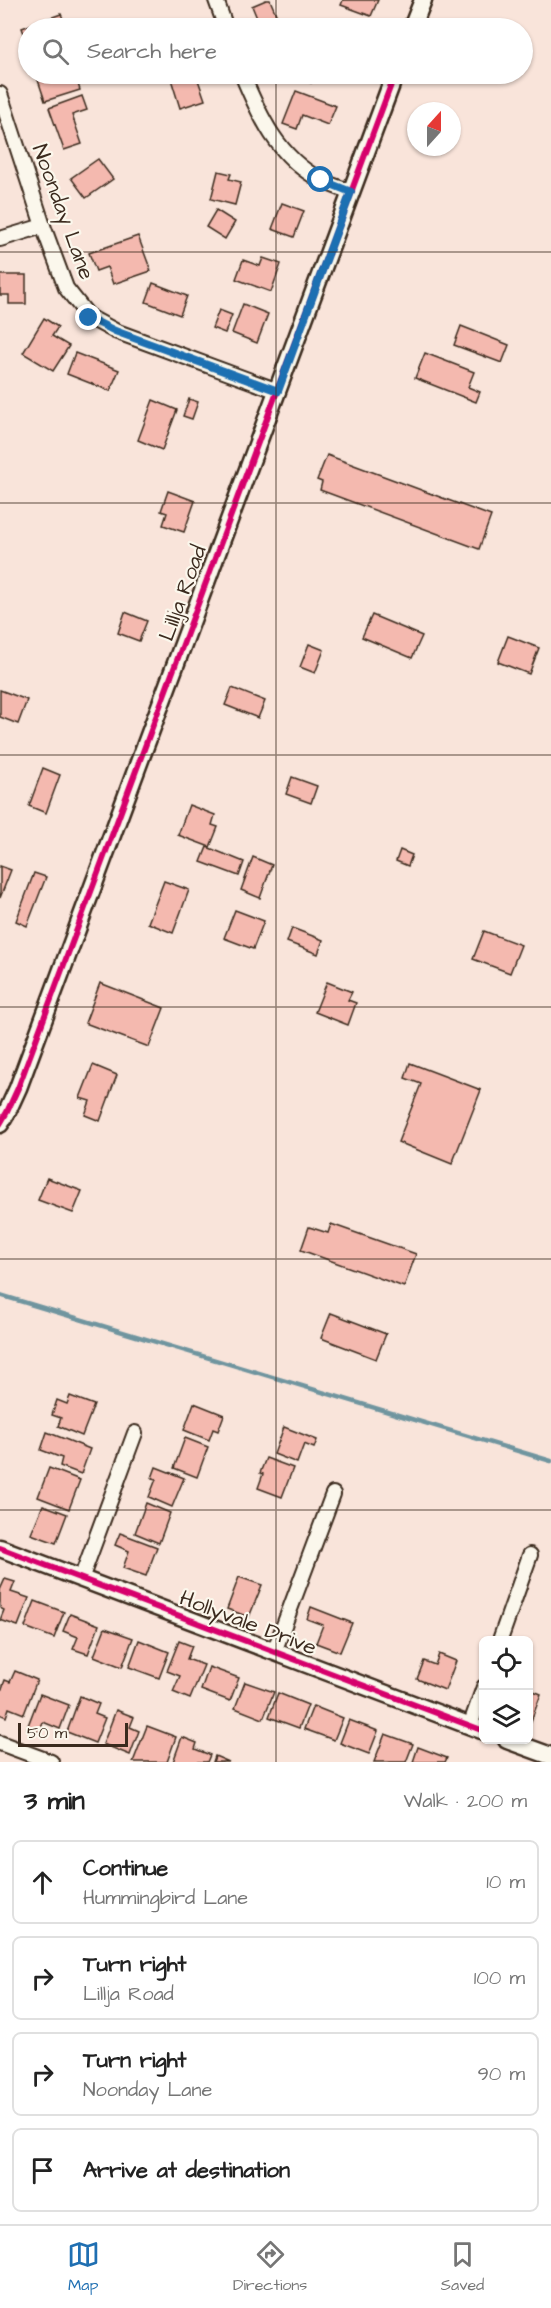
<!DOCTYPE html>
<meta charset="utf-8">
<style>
body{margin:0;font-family:"Architects Daughter",sans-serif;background:#f6f6f6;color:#222}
.controls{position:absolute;right:18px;bottom:18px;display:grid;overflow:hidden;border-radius:9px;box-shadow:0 2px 4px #0004}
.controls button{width:54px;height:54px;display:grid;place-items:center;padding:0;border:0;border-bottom:2px solid #e0e0e0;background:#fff;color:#222;font:30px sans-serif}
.compass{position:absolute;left:407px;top:102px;width:54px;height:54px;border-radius:50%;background:#fff;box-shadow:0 2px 4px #0004;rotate:21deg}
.scale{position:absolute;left:18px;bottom:15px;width:110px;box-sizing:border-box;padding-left:6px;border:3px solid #3b2a1e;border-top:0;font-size:16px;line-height:21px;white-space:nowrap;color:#3b2a1e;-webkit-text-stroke:4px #fbf7ec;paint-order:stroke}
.stop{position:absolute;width:18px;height:18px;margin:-14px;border:4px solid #1f6fb2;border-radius:50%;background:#fff}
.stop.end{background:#1f6fb2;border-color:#fff;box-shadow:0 2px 6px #0008}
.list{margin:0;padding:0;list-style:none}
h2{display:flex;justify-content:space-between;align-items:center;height:78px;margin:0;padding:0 24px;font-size:26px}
h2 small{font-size:20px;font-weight:400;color:#767676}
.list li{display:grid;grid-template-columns:39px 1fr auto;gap:18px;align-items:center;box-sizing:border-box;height:84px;margin:0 12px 12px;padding:0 12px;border:2px solid #e0e0e0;border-radius:9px}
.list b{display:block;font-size:22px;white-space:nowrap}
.list p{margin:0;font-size:20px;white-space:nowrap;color:#767676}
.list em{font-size:20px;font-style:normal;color:#767676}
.icon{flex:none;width:33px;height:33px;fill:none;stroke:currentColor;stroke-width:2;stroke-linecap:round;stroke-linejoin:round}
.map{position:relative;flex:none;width:551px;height:1762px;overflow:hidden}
.search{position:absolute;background:#fff;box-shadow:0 2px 4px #0004;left:18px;right:18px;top:18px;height:66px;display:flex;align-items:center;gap:15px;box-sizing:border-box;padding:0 21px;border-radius:33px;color:#767676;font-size:22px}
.sheet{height:462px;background:#fff}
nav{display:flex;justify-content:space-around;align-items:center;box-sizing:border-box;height:84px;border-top:2px solid #e0e0e0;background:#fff;font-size:16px;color:#767676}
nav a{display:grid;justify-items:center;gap:3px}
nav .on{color:#1f6fb2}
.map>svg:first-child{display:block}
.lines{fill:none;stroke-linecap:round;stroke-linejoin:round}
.stream{stroke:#70959f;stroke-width:4.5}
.building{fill:#f4b9af;stroke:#3b2a1e;stroke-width:1.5}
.minor-casing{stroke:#3b2a1e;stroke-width:18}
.tertiary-casing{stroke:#3b2a1e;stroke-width:21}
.minor{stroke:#fbf7ec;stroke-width:14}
.tertiary{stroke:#fbf7ec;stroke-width:16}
.cycleway-casing{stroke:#fbf7ec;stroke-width:10}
.cycleway{stroke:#d6006c;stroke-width:6}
.route{stroke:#1f6fb2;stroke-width:8}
.grid{fill:none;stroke:#3b2a1e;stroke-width:1.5;stroke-opacity:0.55}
.labels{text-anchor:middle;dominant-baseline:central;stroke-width:4.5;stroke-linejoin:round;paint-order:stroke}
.street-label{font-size:22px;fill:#3b2a1e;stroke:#fbf7ec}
</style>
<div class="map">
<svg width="551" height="1762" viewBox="0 0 551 1762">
<rect width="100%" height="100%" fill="#f9e4da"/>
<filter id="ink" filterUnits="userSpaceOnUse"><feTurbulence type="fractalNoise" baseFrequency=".0167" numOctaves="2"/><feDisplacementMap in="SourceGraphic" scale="12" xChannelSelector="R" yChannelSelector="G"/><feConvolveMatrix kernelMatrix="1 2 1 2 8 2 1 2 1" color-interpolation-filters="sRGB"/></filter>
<g filter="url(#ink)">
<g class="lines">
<polyline class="stream" points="0,1295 551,1461"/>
</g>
<g class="building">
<polygon points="266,0 270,0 282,28 261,28 252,6"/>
<polygon points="343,0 378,0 371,16 341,5"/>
<polygon points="61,14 67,28 28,28 28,44 22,28"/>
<polygon points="177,23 180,28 163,28"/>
<polygon points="47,74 75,74 80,90 45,101 37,77"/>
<polygon points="189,74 196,74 205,100 180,108 171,79"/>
<polygon points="304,74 314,74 311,83 302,79"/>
<polygon points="296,91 336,106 328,125 302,115 297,129 283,124"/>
<polygon points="82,96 87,110 72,115 82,144 64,150 49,108"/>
<polygon points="98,159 113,179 86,198 71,178"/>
<polygon points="218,171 231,174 229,179 241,182 235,205 211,199"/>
<polygon points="282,203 304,211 294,237 272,229"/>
<polygon points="216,210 235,222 225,239 206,227"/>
<polygon points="138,236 151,271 113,284 107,267 96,271 89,253"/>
<polygon points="263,258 281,264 271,292 236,279 243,260 260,266"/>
<polygon points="0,275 26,275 26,304 9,304 9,295 0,295"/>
<polygon points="153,283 187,296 180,315 146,302"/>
<polygon points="243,304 268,314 257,343 232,333"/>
<polygon points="219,310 232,315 225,333 212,328"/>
<polygon points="44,318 58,327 52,336 69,346 53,371 23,353"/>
<polygon points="461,326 509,345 502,363 454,345"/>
<polygon points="75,353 119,370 110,391 67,374"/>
<polygon points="425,353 474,372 468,387 480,392 476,402 415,378"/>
<polygon points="189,399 198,402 192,419 183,416"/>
<polygon points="153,400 177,410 162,450 138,440"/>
<polygon points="327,455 491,516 479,549 320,490 322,482 317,480"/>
<polygon points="168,491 195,501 184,532 163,525 167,513 161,511"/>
<polygon points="125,612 147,621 139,641 118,633"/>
<polygon points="372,615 422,636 412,658 362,637"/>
<polygon points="508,636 539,648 529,674 498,662"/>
<polygon points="309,644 324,650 315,673 300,667"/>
<polygon points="232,688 265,701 258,718 225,705"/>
<polygon points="0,690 27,700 18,724 0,717"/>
<polygon points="43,768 60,775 46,813 29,806"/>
<polygon points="292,777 317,786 311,803 286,794"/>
<polygon points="189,805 215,815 212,825 218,827 210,847 178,835"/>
<polygon points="207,847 244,862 239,876 201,862"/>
<polygon points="400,850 412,855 408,866 396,861"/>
<polygon points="253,857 272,865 260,898 241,890"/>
<polygon points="0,866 11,870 0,898"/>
<polygon points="34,873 46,877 27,926 16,921"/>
<polygon points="164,881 189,890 173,933 148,923"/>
<polygon points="235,910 264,921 253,949 224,938"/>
<polygon points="292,928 323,940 318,954 287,942"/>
<polygon points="484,931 521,945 510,973 473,959"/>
<polygon points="327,982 352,992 348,1000 356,1003 348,1025 315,1012"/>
<polygon points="100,983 164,1008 149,1047 85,1023"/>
<polygon points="410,1063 481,1090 452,1164 398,1142 421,1084 405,1078"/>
<polygon points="93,1065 117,1075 100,1121 85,1115 90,1101 80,1098"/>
<polygon points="47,1178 82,1191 73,1213 38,1200"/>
<polygon points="331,1224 416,1254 404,1287 301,1250 309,1227 328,1233"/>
<polygon points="331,1313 386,1334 376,1359 321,1338"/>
<polygon points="70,1396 94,1405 82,1436 58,1426 61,1418 52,1415 57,1400 67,1404"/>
<polygon points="194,1403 224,1415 218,1431 213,1429 209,1440 184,1430"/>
<polygon points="284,1427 317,1440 314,1448 304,1444 297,1463 274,1454"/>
<polygon points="47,1432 90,1449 81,1474 60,1466 62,1458 41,1450"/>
<polygon points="185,1438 208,1447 197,1477 174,1468"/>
<polygon points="266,1458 293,1468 282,1497 258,1488 263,1474 260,1473"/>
<polygon points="156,1467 184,1478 172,1507 149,1497 156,1479 152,1478"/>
<polygon points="49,1468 80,1480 69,1509 38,1497"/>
<polygon points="146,1503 170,1513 159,1543 135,1533"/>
<polygon points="43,1505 67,1514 56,1543 31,1534"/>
<polygon points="120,1533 157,1547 146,1576 123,1568 129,1551 115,1545"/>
<polygon points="239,1577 262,1585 249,1617 227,1609"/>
<polygon points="5,1579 15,1582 11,1592 29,1598 18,1626 0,1620 4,1610 0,1608 0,1590"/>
<polygon points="35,1601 64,1612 54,1638 25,1627"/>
<polygon points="311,1607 352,1623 340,1652 316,1643 323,1625 307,1619"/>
<polygon points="70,1614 99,1625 88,1654 73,1649 78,1637 63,1631"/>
<polygon points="105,1628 133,1638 122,1667 94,1656"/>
<polygon points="139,1640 169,1652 159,1678 129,1667"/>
<polygon points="179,1641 192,1646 187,1659 204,1665 190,1699 173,1692 180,1676 167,1671"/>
<polygon points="439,1654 456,1661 445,1690 417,1679 424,1661 435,1665"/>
<polygon points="209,1667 239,1678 230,1701 201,1690"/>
<polygon points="15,1671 37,1680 24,1714 9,1708 6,1717 0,1714 0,1694 5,1680 10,1682"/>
<polygon points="245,1682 274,1692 263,1719 235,1708"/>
<polygon points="528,1689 541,1694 531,1721 528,1720"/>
<polygon points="278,1693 308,1705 299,1728 269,1717"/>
<polygon points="40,1694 69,1705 60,1729 43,1722 39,1732 27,1728"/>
<polygon points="80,1696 99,1704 95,1714 105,1718 95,1743 67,1732"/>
<polygon points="313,1706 343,1718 334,1740 304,1729"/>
<polygon points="116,1710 134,1717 130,1727 139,1731 130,1755 103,1744"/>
<polygon points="349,1720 378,1731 369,1754 340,1743"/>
<polygon points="147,1726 176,1737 167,1762 133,1762"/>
<polygon points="385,1734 413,1744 406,1762 374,1762"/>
<polygon points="182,1737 197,1743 195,1749 210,1755 207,1762 173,1762"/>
<polygon points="418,1747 447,1758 445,1762 413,1762"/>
<polygon points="215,1756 229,1762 213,1762"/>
</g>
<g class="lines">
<defs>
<g id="minor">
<polyline points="216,0 226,28"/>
<path d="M242,74C259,115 278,158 321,180C330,185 341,188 351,192"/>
<polyline points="0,94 43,226 66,288 89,317 115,331 278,391"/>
<polyline points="0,239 43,226"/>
<polyline points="81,1579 135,1433"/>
<polyline points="500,1640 530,1555"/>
<polyline points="274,1652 333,1494"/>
<polyline points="470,1726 484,1687"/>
<polyline points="0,1743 51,1762"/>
</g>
<g id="tertiary">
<polyline points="412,28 423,0"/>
<polyline points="0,1124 7,1112 18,1088 395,74"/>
<polyline points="0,1548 484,1731"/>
<polyline points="507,1740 551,1756"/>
</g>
</defs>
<use href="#minor" class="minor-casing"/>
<use href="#tertiary" class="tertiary-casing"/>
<use href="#minor" class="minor"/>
<use href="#tertiary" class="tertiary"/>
<defs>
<g id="cycleway">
<polyline points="0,1124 7,1112 18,1088 395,74"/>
<polyline points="0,1548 484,1731"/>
</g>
</defs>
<use href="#cycleway" class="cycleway-casing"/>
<use href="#cycleway" class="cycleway"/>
</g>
</g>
<g class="lines" filter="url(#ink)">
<polyline class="route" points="89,318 115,331 278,391 351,192 321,180"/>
</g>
<path class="grid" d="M276,0V28M276,74V1762M0,252H551M0,503H551M0,755H551M0,1007H551M0,1259H551M0,1510H551"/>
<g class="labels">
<g class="street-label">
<text transform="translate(63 212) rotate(70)">Noonday Lane</text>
<text transform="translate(183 593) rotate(-70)">Lillja Road</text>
<text transform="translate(248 1623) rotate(21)">Hollyvale Drive</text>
</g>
</g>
</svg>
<div class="controls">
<button><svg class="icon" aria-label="locate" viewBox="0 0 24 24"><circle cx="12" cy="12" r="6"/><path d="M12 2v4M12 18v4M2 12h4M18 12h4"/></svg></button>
<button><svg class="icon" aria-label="layers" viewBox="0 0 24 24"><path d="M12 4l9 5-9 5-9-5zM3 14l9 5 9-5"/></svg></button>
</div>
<svg class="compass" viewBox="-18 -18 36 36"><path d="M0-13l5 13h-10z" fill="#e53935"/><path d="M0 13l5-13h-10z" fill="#767676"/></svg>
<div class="scale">50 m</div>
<div class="stop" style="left:321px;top:180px"></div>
<div class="stop end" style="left:89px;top:318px"></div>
<div class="search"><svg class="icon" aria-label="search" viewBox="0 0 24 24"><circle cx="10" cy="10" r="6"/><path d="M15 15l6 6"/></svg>Search here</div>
</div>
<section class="sheet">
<h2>3 min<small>Walk · 200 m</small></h2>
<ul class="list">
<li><svg class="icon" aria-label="ahead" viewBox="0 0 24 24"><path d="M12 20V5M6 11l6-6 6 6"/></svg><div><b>Continue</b><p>Hummingbird Lane</p></div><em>10 m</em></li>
<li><svg class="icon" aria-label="right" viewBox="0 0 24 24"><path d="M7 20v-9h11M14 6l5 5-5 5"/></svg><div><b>Turn right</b><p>Lillja Road</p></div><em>100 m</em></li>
<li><svg class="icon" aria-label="right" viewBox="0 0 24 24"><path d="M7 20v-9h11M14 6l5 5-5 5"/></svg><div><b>Turn right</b><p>Noonday Lane</p></div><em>90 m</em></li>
<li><svg class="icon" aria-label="arrive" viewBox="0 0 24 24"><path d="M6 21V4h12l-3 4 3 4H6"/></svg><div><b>Arrive at destination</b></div></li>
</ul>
</section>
<nav>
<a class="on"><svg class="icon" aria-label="map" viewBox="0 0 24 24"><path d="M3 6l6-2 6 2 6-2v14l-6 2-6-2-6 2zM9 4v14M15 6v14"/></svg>Map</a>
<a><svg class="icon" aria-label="directions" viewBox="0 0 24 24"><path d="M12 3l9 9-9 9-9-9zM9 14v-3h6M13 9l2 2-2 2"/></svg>Directions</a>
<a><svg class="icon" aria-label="saved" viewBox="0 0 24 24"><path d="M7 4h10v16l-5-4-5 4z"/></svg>Saved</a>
</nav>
